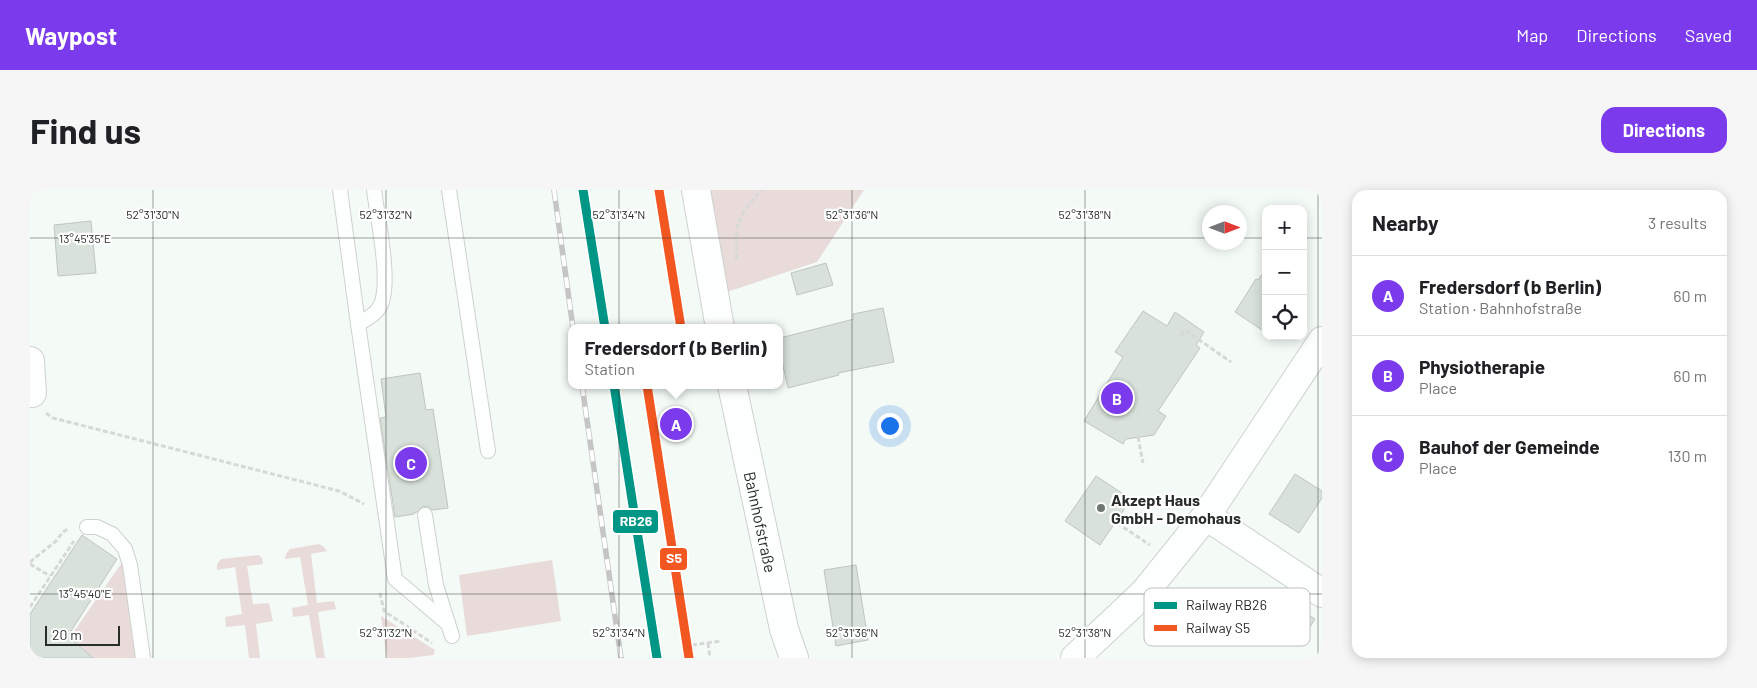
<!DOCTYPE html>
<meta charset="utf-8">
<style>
body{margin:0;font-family:Barlow,sans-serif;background:#f6f6f6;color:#202124}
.controls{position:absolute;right:15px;top:15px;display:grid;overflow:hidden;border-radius:10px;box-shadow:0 2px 12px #0003}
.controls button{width:45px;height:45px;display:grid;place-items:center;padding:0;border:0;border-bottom:1px solid #e0e0e0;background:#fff;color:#202124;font:25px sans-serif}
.compass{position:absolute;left:1172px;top:15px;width:45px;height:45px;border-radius:50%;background:#fff;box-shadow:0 2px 12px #0003;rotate:90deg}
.scale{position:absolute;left:15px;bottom:12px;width:75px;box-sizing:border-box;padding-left:5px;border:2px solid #282d29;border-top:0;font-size:14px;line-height:18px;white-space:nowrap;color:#282d29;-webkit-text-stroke:4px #fff;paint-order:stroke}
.you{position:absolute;left:859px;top:235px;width:18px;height:18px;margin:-12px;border:4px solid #fff;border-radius:50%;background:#1a73e8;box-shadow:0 0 0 8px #1a73e833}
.badge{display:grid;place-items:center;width:32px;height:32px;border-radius:50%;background:#7c3aed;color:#fff;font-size:16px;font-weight:700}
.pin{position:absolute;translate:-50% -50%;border:2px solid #fff;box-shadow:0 1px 5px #0006}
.popup{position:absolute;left:538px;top:134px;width:215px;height:65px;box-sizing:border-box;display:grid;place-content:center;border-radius:10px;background:#fff;filter:drop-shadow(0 1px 4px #0005);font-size:16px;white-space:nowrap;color:#757577}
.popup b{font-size:19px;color:#202124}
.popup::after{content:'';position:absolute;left:50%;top:100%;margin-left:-10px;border:10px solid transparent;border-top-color:#fff}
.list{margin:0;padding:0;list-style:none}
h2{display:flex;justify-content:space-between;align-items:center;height:65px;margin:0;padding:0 20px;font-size:21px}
h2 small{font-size:16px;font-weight:400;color:#757577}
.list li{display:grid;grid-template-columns:32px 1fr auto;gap:15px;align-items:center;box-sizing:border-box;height:80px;padding:0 20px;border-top:1px solid #e0e0e0}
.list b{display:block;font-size:19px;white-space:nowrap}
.list p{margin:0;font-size:16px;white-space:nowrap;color:#757577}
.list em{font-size:16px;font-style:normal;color:#757577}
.icon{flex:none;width:28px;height:28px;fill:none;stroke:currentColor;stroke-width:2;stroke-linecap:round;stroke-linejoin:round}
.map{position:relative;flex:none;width:1292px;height:468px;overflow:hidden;border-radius:15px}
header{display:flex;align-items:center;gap:30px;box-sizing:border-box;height:70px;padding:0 25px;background:#7c3aed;color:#fff}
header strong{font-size:24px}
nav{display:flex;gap:28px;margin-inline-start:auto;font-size:18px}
.intro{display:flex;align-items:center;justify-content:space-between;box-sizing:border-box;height:120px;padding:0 30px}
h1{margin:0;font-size:35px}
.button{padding:12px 22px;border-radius:15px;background:#7c3aed;color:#fff;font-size:18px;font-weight:700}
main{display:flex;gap:30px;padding:0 30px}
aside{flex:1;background:#fff;border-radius:15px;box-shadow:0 2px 12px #0003}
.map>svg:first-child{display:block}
.green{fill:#e9dbda}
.building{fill:#d8e1da;stroke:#c0c5c1}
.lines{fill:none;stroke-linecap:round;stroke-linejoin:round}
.lane-casing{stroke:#ced2ce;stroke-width:16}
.street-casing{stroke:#ced2ce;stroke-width:30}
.secondary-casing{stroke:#ced2ce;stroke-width:30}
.path{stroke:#d6d9d7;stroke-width:3;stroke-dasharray:5 2.5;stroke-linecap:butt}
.lane{stroke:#fdfefe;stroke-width:14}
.street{stroke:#fdfefe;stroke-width:28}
.secondary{stroke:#fdfefe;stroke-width:28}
.rail-casing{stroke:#c4c5c4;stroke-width:5.5}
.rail{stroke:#fff;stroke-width:4;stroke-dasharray:11;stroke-linecap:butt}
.rail-1-casing{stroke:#fff;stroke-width:12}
.rail-2-casing{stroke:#fff;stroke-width:12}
.rail-1{stroke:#009686;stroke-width:9}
.rail-2{stroke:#f25721;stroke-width:9}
.ticks{fill:none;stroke:#282d29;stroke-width:1;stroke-opacity:0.45}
.poi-dot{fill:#6f7570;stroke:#fff;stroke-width:2}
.labels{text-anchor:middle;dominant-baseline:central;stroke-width:4.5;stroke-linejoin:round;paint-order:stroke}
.poi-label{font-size:16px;font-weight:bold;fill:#282d29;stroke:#fff;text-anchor:start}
.street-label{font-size:16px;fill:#282d29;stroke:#fff}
.key{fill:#fff;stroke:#bec0bf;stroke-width:1}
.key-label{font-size:14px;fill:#282d29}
.ticks-label{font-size:12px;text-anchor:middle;fill:#282d29;stroke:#fff;stroke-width:4.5;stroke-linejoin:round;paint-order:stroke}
.line-badge{stroke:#fff;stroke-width:2}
.badge-label{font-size:14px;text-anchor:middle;font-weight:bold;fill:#fff}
</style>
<header>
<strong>Waypost</strong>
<nav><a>Map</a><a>Directions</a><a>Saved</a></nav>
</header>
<div class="intro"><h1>Find us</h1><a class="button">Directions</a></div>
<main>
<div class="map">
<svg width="1292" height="468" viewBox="0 0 1292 468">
<rect width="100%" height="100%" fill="#f4faf5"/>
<g class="green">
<polygon points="673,0 834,0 787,72 691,104"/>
<polygon points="289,354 294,357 297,361 281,364 287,413 304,411 306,419 288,422 295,468 286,468 279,425 263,427 262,418 278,415 270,367 255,369 256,364 260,359"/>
<polygon points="229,365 232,368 233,374 217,376 223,414 239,413 243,431 226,434 230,468 219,468 215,435 196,437 195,427 212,424 205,377 187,380 187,374 191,369"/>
<polygon points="522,370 531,431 437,446 429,385"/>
<polygon points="93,371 107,468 60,468 55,460 40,447"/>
<polygon points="351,426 405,460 404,465 379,468 357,468"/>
</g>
<g class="building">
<polygon points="61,31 66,83 28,86 24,35"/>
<polygon points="796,73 803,95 767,105 761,83"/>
<polygon points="1236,79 1236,140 1235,142 1205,122 1226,89 1228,90"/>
<polygon points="853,118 864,172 808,183 809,185 758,198 750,163 750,148 824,129 823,124"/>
<polygon points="1113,121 1137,136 1145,122 1174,142 1166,155 1170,158 1128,221 1136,226 1124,245 1096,249 1093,254 1054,231 1093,167 1085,162"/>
<polygon points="390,183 396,220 403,219 418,318 402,320 399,317 393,316 387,322 384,323 384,324 365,327 350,228 356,227 351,189"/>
<polygon points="1265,284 1292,301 1292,308 1269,343 1239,324"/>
<polygon points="1066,286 1101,309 1070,355 1035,331"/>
<polygon points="52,345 87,369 38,446 63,468 0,468 0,424"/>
<polygon points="826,375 838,450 806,456 794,380"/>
<polygon points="1240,401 1285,429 1268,456 1223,428"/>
</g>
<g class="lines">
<defs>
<g id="lane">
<polyline points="310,0 328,134 365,389 418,434"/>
<polyline points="419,0 458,261"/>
<path d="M328,134C335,130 344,126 349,118C363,98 347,25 344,0"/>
<polyline points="395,325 406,395 422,446"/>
<polyline points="57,337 67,337 82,344 95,359 100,375 113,468"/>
</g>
<g id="street">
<polyline points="666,0 690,138"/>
<polyline points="0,171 2,203"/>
<path id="s1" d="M702,195L754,439L764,468"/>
<polyline points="1176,326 1292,403"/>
</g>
<polyline id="secondary" points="1045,468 1114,403 1176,326 1292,151"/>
</defs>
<use href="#lane" class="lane-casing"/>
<use href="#street" class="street-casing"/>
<use href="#secondary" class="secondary-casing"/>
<g class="path">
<path d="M706,69C708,60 705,50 707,41C709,23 721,13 731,0"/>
<polyline points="1151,145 1155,140 1201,172"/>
<polyline points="16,223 23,228 309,301 334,314"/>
<polyline points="1108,247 1113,273"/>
<polyline points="1087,333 1120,355"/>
<polyline points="0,372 26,351 33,342 39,338"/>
<polyline points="0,374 20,386"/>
<polyline points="350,403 354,421 402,453"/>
<polyline points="0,417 44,351"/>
<polyline points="678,453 680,468"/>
<polyline points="662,455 691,451"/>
</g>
<use href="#lane" class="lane"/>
<use href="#street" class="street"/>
<use href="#secondary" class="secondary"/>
<defs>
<g id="rail">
<polyline points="524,0 543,138"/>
<polyline points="552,195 591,468"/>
</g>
</defs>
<use href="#rail" class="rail-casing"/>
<use href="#rail" class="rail"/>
<defs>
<g id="rail-1">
<polyline points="553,0 575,138"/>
<polyline points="584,195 627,468"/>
</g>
<g id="rail-2">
<polyline points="629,0 651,138"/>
<polyline points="617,195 659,468"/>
</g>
</defs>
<use href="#rail-1" class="rail-1-casing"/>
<use href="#rail-2" class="rail-2-casing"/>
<use href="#rail-1" class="rail-1"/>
<use href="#rail-2" class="rail-2"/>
</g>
<path class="ticks" d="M123,0V468M356,0V468M589,0V468M822,0V468M1055,0V468M1288,0V468M0,48H1180M1210,48H1236M1273,48H1292M0,404H1292"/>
<circle class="poi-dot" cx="1071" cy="318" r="5"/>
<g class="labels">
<g class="poi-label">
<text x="1081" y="309">Akzept Haus<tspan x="1081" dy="18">GmbH - Demohaus</tspan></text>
</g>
<g class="street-label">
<text stroke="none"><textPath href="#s1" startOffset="140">Bahnhofstraße</textPath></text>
</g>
</g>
<rect x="1114" y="398" width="166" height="58" rx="8" class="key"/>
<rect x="1124" y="412" width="23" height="7" fill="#009686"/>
<rect x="1124" y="435" width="23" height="6" fill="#f25721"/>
<g class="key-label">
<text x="1156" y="420">Railway RB26</text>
<text x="1156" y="443">Railway S5</text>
</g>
<g class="ticks-label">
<text x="123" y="29">52°31'30"N</text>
<text x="356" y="29">52°31'32"N</text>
<text x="589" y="29">52°31'34"N</text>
<text x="822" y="29">52°31'36"N</text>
<text x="1055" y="29">52°31'38"N</text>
<text x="55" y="53">13°45'35"E</text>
<text x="55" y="408">13°45'40"E</text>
<text x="356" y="447">52°31'32"N</text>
<text x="589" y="447">52°31'34"N</text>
<text x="822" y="447">52°31'36"N</text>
<text x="1055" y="447">52°31'38"N</text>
</g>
<g class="line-badge">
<rect x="582" y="319" width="47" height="25" rx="5" fill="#009686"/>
<rect x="629" y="357" width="29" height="24" rx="5" fill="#f25721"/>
</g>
<g class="badge-label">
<text x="606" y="336">RB26</text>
<text x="644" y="373">S5</text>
</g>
</svg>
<div class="controls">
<button>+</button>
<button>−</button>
<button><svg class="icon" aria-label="locate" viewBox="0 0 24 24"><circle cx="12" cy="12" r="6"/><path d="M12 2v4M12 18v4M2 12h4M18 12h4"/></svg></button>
</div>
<svg class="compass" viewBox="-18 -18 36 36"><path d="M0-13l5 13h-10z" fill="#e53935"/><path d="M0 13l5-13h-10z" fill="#757577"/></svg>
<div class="scale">20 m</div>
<div class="you"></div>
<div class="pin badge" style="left:646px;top:234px">A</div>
<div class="popup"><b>Fredersdorf (b Berlin)</b>Station</div>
<div class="pin badge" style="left:1087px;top:208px">B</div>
<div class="pin badge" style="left:381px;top:273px">C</div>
</div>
<aside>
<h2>Nearby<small>3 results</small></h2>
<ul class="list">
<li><span class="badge">A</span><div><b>Fredersdorf (b Berlin)</b><p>Station · Bahnhofstraße</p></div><em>60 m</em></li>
<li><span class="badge">B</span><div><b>Physiotherapie</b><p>Place</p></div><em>60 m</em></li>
<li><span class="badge">C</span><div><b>Bauhof der Gemeinde</b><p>Place</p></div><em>130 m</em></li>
</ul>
</aside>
</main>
